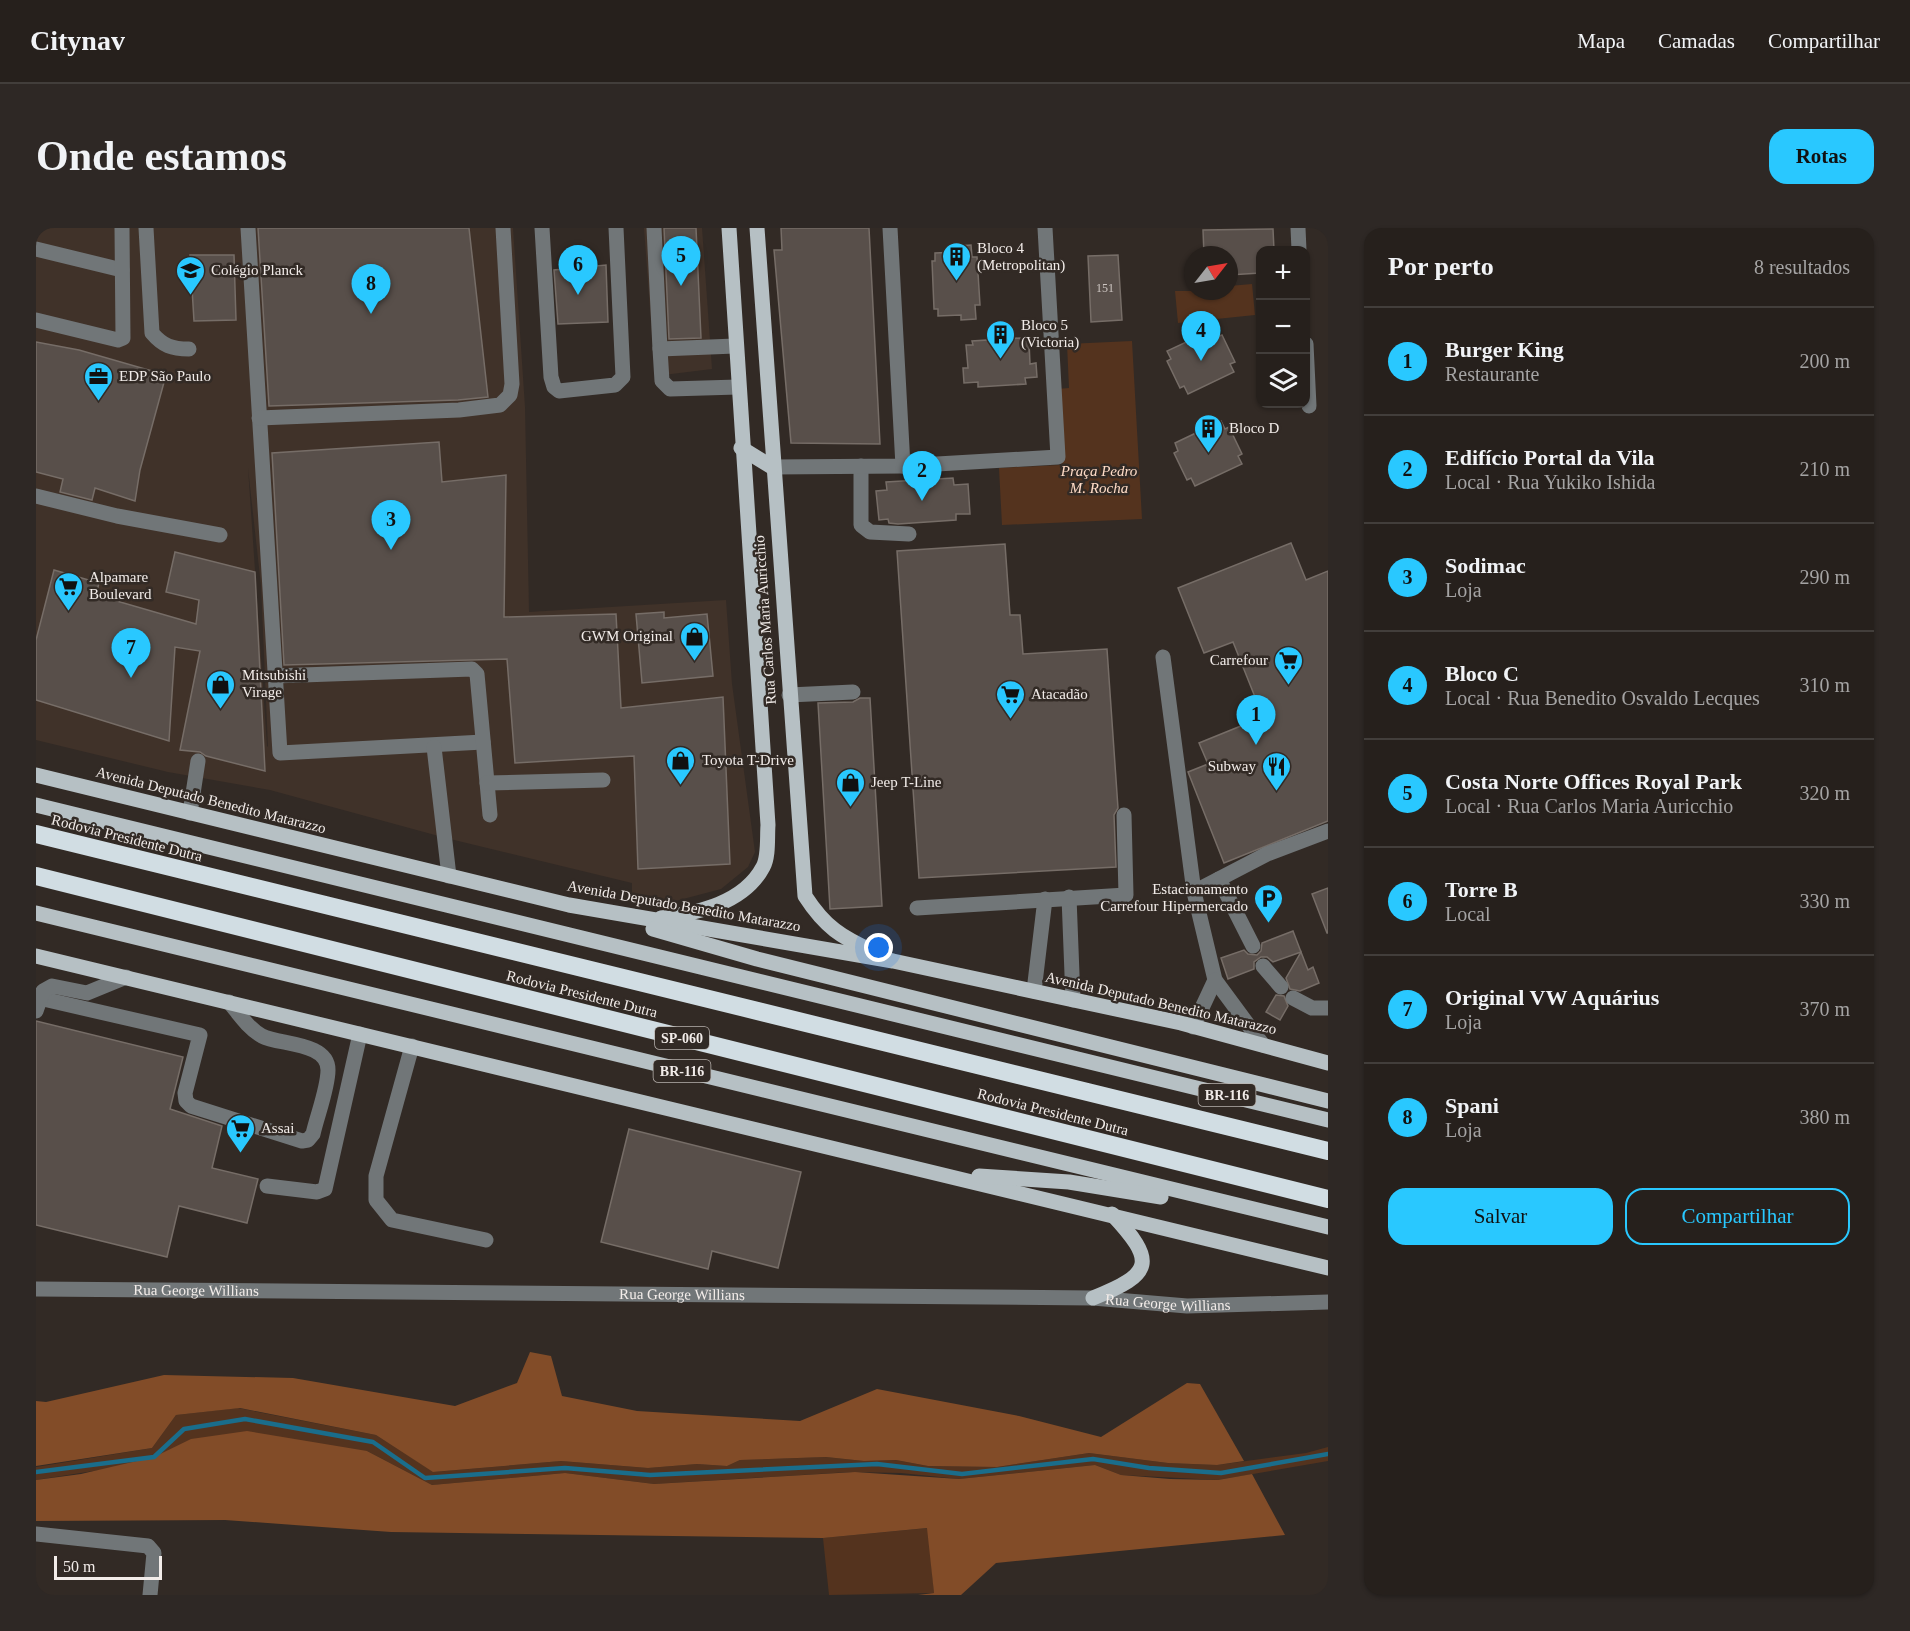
<!DOCTYPE html>
<html lang="pt">
<meta charset="utf-8">
<style>
body{margin:0;font-family:"Times New Roman",serif;background:#2e2825;color:#f1f3f6}
.controls{position:absolute;right:18px;top:18px;display:grid;overflow:hidden;border-radius:12px;box-shadow:0 2px 4px #0004}
.controls button{width:54px;height:54px;display:grid;place-items:center;padding:0;border:0;border-bottom:2px solid #423e3b;background:#26201c;color:#f1f3f6;font:30px sans-serif}
.compass{position:absolute;left:1148px;top:18px;width:54px;height:54px;border-radius:50%;background:#26201c;box-shadow:0 2px 4px #0004;rotate:59deg}
.scale{position:absolute;left:18px;bottom:15px;width:108px;box-sizing:border-box;padding-left:6px;border:3px solid #f2ece9;border-top:0;font-size:16px;line-height:21px;white-space:nowrap;color:#f2ece9;-webkit-text-stroke:4px #322a25;paint-order:stroke}
.you{position:absolute;left:843px;top:720px;width:21px;height:21px;margin:-15px;border:4px solid #fff;border-radius:50%;background:#1a73e8;box-shadow:0 0 0 9px #1a73e833}
.badge{display:grid;place-items:center;width:39px;height:39px;border-radius:50%;background:#29c8ff;color:#111;font-size:20px;font-weight:700}
.pin{position:absolute;translate:-50% -50px;filter:drop-shadow(0 2px 3px #0008)}
.pin::after{content:'';position:absolute;top:32px;width:21px;height:18px;background:inherit;clip-path:polygon(0 0,100% 0,50% 100%)}
.list{margin:0;padding:0;list-style:none}
h2{display:flex;justify-content:space-between;align-items:center;height:78px;margin:0;padding:0 24px;font-size:26px}
h2 small{font-size:20px;font-weight:400;color:#a4a3a3}
.list li{display:grid;grid-template-columns:39px 1fr auto;gap:18px;align-items:center;box-sizing:border-box;height:108px;padding:0 24px;border-top:2px solid #423e3b}
.list b{display:block;font-size:22px;white-space:nowrap}
.list p{margin:0;font-size:20px;white-space:nowrap;color:#a4a3a3}
.list em{font-size:20px;font-style:normal;color:#a4a3a3}
.actions{display:flex;gap:12px;padding:18px 24px}
.actions a{flex:1;padding:14px 0;border:2px solid #29c8ff;border-radius:18px;text-align:center;font-size:21px;color:#29c8ff}
.actions .main{background:#29c8ff;color:#111}
.icon{flex:none;width:33px;height:33px;fill:none;stroke:currentColor;stroke-width:2;stroke-linecap:round;stroke-linejoin:round}
.map{position:relative;flex:none;width:1292px;height:1367px;overflow:hidden;border-radius:18px}
header{display:flex;align-items:center;gap:36px;box-sizing:border-box;height:84px;padding:0 30px;background:#26201c;border-bottom:2px solid #423e3b}
header strong{font-size:28px}
nav{display:flex;gap:33px;margin-inline-start:auto;font-size:21px}
.intro{display:flex;align-items:center;justify-content:space-between;box-sizing:border-box;height:144px;padding:0 36px}
h1{margin:0;font-size:42px}
.button{padding:15px 27px;border-radius:18px;background:#29c8ff;color:#111;font-size:21px;font-weight:700}
main{display:flex;gap:36px;padding:0 36px}
aside{flex:1;background:#26201c;border-radius:18px;box-shadow:0 2px 4px #0004}
.map>svg:first-child{display:block}
.built{fill:#403229;fill-rule:evenodd}
.green{fill:#54331e}
.forest{fill:#824c28}
.lines{fill:none;stroke-linecap:round;stroke-linejoin:round}
.stream{stroke:#1a6d8b;stroke-width:4.5}
.building{fill:#584f4a;stroke:#766d67;stroke-width:1.5}
.minor{stroke:#717678;stroke-width:15}
.major{stroke:#b6c0c4;stroke-width:15}
.highway{stroke:#d1dde3;stroke-width:18}
.labels{text-anchor:middle;dominant-baseline:central;stroke-width:5;stroke-linejoin:round;paint-order:stroke}
.number-label{font-size:12px;fill:#ccc5c1}
.shield{fill:#322a25;stroke:#b8b2ae;stroke-width:1.5}
.shield-label{font-size:14px;font-weight:bold;fill:#f2ece9}
.poi-label{font-size:15px;fill:#f2ece9;stroke:#322a25;text-anchor:start}
.park-label{font-size:15px;font-style:italic;fill:#ffdcc7;stroke:#322a25}
.street-label{font-size:15px;fill:#f2ece9;stroke:#322a25}
</style>
<header>
<strong>Citynav</strong>
<nav><a>Mapa</a><a>Camadas</a><a>Compartilhar</a></nav>
</header>
<div class="intro"><h1>Onde estamos</h1><a class="button">Rotas</a></div>
<main>
<div class="map">
<svg width="1292" height="1367" viewBox="0 0 1292 1367">
<rect width="100%" height="100%" fill="#322a25"/>
<g class="built">
<path d="M0,0H477L489,179L493,384L690,372L696,456L719,624L712,639L685,661L632,675L596,668V655L410,610L234,562L132,544L0,512ZM212,240L225,358L232,519L231,518Z"/>
<polygon points="608,0 666,0 676,141 619,148"/>
</g>
<g class="green">
<polygon points="1216,56 1219,87 1142,95 1139,63 1193,63 1193,58"/>
<polygon points="1096,113 1106,291 966,297 963,240 1025,237 1021,161 1033,160 1031,116"/>
<polygon points="202,1180 340,1207 398,1244 525,1233 612,1240 661,1236 691,1238 704,1232 790,1229 828,1233 860,1232 892,1238 961,1239 1053,1225 1132,1235 1181,1237 1270,1225 1292,1219 1292,1233 1182,1252 1085,1247 1059,1237 923,1251 865,1245 814,1244 618,1256 529,1245 396,1257 331,1223 115,1234 0,1252 0,1239 116,1220 140,1187"/>
<polygon points="892,1300 898,1365 793,1367 787,1310"/>
</g>
<g class="forest">
<polygon points="494,1124 515,1128 526,1168 601,1183 764,1193 841,1161 983,1188 1065,1209 1151,1155 1164,1156 1208,1233 1181,1237 1132,1235 1053,1225 961,1239 892,1238 860,1232 828,1233 790,1229 704,1232 691,1238 661,1236 612,1240 525,1233 397,1244 340,1207 204,1180 140,1187 116,1220 0,1238 0,1173 10,1174 128,1147 257,1150 419,1178 481,1155"/>
<polygon points="211,1203 331,1223 396,1257 529,1245 618,1256 819,1244 923,1251 1059,1237 1085,1247 1134,1251 1182,1252 1216,1246 1249,1307 960,1335 925,1367 882,1367 898,1365 891,1300 787,1310 355,1304 189,1292 0,1293 0,1252 45,1246 118,1229 155,1211"/>
</g>
<g class="lines">
<polyline class="stream" points="0,1244 118,1229 148,1201 209,1191 337,1214 389,1250 529,1240 614,1247 841,1236 926,1246 1057,1231 1113,1240 1185,1245 1292,1226"/>
</g>
<g class="building">
<polygon points="222,0 433,0 452,169 422,172 233,178"/>
<polygon points="628,0 660,0 665,110 633,111"/>
<polygon points="745,0 833,0 844,216 755,215 738,22 746,22"/>
<polygon points="1237,1 1238,22 1224,22 1224,45 1193,47 1193,27 1168,27 1167,2"/>
<polygon points="935,17 936,29 941,29 944,77 939,77 940,91 925,92 925,87 902,88 902,81 898,81 896,33 899,33 899,25 922,24 921,18"/>
<polygon points="154,27 198,27 200,92 158,93"/>
<polygon points="1082,27 1086,92 1055,94 1052,28"/>
<polygon points="570,37 572,94 522,96 518,42"/>
<polygon points="1178,101 1181,109 1186,107 1199,134 1194,136 1198,144 1152,166 1148,158 1144,160 1131,133 1135,131 1131,123"/>
<polygon points="984,110 985,113 993,113 994,136 1000,135 1001,149 989,150 990,156 942,159 942,154 928,155 927,140 932,140 930,117 937,117 936,113"/>
<polygon points="0,114 43,122 130,147 104,242 99,273 59,260 56,272 24,264 27,251 0,244"/>
<polygon points="1185,193 1189,201 1193,199 1206,226 1202,228 1206,236 1159,258 1155,250 1151,252 1138,225 1142,223 1139,215"/>
<polygon points="403,214 406,254 470,247 468,389 580,386 585,480 687,469 694,636 602,641 598,528 479,535 471,431 248,437 236,225"/>
<polygon points="917,250 918,257 932,256 934,286 920,286 920,292 862,296 853,295 852,291 843,292 840,263 851,262 850,254"/>
<polygon points="1255,315 1270,352 1292,343 1292,593 1188,635 1152,544 1172,536 1163,515 1227,489 1197,414 1168,425 1142,360"/>
<polygon points="969,316 974,387 984,387 987,426 1071,421 1082,580 1078,587 1080,639 883,650 861,323"/>
<polygon points="139,324 219,344 229,543 170,528 164,524 144,522 164,423 139,419 133,513 0,472 0,412 18,342 63,355 60,367 160,396 163,372 130,364"/>
<polygon points="628,384 628,390 671,386 677,448 606,455 600,386"/>
<polygon points="824,470 834,470 846,678 794,681 782,475 817,474"/>
<polygon points="1292,660 1292,705 1291,705 1276,666"/>
<polygon points="1257,703 1265,724 1237,734 1231,729 1225,729 1218,734 1218,741 1192,751 1185,730 1208,722 1212,726 1221,727 1225,723 1226,715"/>
<polygon points="1265,724 1272,742 1277,739 1283,755 1264,763 1254,761 1250,750"/>
<polygon points="1240,767 1248,768 1252,778 1244,792 1230,784"/>
<polygon points="0,793 147,829 134,881 186,898 176,940 222,951 211,995 143,978 131,1029 0,997"/>
<polygon points="593,901 765,944 742,1040 676,1023 672,1041 565,1014"/>
</g>
<g class="lines">
<g class="minor">
<path d="M110,0L116,105C127,118 136,121 153,121"/>
<polyline points="212,0 244,525 447,514"/>
<polyline points="506,0 515,149 518,159 523,163 579,157 587,149 580,0"/>
<polyline points="618,0 624,121 699,118"/>
<polyline points="854,0 867,238"/>
<polyline points="1262,0 1263,22"/>
<polyline points="0,21 86,42"/>
<polyline points="0,92 82,112 87,110 86,0"/>
<polyline points="1270,116 1273,178"/>
<polyline points="624,121 626,153 634,161 702,159"/>
<polyline points="223,190 423,182 464,177 474,167 476,156 467,0"/>
<polyline points="825,238 825,297 834,304 873,306"/>
<polyline points="736,239 867,238 1022,229 1009,0"/>
<polyline points="0,268 81,288 184,307"/>
<polyline points="1127,429 1158,664 1179,752 1227,817"/>
<polyline points="238,448 436,441 441,446 454,587"/>
<polyline points="753,467 817,464"/>
<polyline points="398,519 413,648"/>
<polyline points="451,555 567,552"/>
<polyline points="154,585 162,533"/>
<polyline points="1183,651 1217,718"/>
<polyline points="1158,664 1231,626 1292,603"/>
<polyline points="1033,669 1037,772"/>
<polyline points="881,680 1090,667 1088,587"/>
<polyline points="1227,738 1245,759"/>
<polyline points="998,763 1009,671"/>
<path d="M3,770L164,807L149,865L150,873L155,878L266,913L272,912L277,906C281,888 292,860 292,842C292,814 243,817 226,808C212,800 203,786 193,774"/>
<polyline points="1257,770 1276,780 1292,780"/>
<polyline points="0,783 7,763 16,758 51,765 90,749"/>
<polyline points="1157,799 1179,752"/>
<polyline points="376,818 340,948 340,972 356,992 450,1012"/>
<polyline points="231,958 281,964 289,961 324,806"/>
<path id="s1" d="M0,1061L1057,1070L1151,1078L1292,1074"/>
<polyline points="0,1306 112,1318 118,1325 114,1367"/>
</g>
<g class="major">
<path d="M721,0L769,668C789,699 805,709 838,724"/>
<polyline points="705,220 736,239"/>
<polyline points="0,547 533,677 857,733 1145,795 1292,835"/>
<polyline points="0,577 1292,892"/>
<polyline points="0,685 1292,999"/>
<path d="M625,690C662,685 708,675 727,639C733,628 731,609 732,597L693,0"/>
<polyline points="617,701 721,731 1292,873"/>
<polyline points="0,728 1292,1040"/>
<polyline points="943,948 1033,954 1125,969"/>
<path d="M1057,1070C1118,1046 1120,1033 1076,986"/>
</g>
<g class="highway">
<polyline points="0,606 1292,923"/>
<polyline points="0,648 1292,971"/>
</g>
</g>
<defs>
<symbol id="building-pin" viewBox="-11 -11 22 30"><path d="M0 17L-7.5 6A9.5 9.5 0 1 1 7.5 6Z" fill="#29c8ff" stroke="#322a25"/><path d="M-4-6H4V6H1V3H-1V6H-4ZM-2.5-4.3h1.7v1.8h-1.7ZM.8-4.3h1.7v1.8H.8ZM-2.5-1h1.7V.8h-1.7ZM.8-1h1.7V.8H.8Z" fill="#111"/></symbol>
<symbol id="school-pin" viewBox="-11 -11 22 30"><path d="M0 17L-7.5 6A9.5 9.5 0 1 1 7.5 6Z" fill="#29c8ff" stroke="#322a25"/><path d="M0-5L7-2L0 1L-7-2ZM-4 1L0 2.5L4 1V4Q0 6-4 4Z" fill="#111"/></symbol>
<symbol id="office-pin" viewBox="-11 -11 22 30"><path d="M0 17L-7.5 6A9.5 9.5 0 1 1 7.5 6Z" fill="#29c8ff" stroke="#322a25"/><path d="M-6-3h4V-5.5h4V-3h4V5H-6ZM-1-4.5V-3h2v-1.5ZM-6 0V1H6V0Z" fill="#111"/></symbol>
<symbol id="supermarket-pin" viewBox="-11 -11 22 30"><path d="M0 17L-7.5 6A9.5 9.5 0 1 1 7.5 6Z" fill="#29c8ff" stroke="#322a25"/><path d="M-6-5.5h2.5l.6 2H6L4.5 2H-2.5L-4.4-4H-6ZM-1.5 3.2a1.3 1.3 0 1 0 .1 0ZM3 3.2a1.3 1.3 0 1 0 .1 0Z" fill="#111"/></symbol>
<symbol id="shop-pin" viewBox="-11 -11 22 30"><path d="M0 17L-7.5 6A9.5 9.5 0 1 1 7.5 6Z" fill="#29c8ff" stroke="#322a25"/><path d="M-5-2.5h2.3a2.7 3.5 0 0 1 5.4 0H5L5.5 6h-11ZM-1.5-2.5h3a1.5 2.3 0 0 0-3 0Z" fill="#111"/></symbol>
<symbol id="restaurant-pin" viewBox="-11 -11 22 30"><path d="M0 17L-7.5 6A9.5 9.5 0 1 1 7.5 6Z" fill="#29c8ff" stroke="#322a25"/><path d="M-5-6h1v4h1v-4h1v4h1v-4h1v5L-1.5 .5V6h-2V.5L-5-1ZM5-6V6H3V1.5H1.5Q1.5-4 5-6Z" fill="#111"/></symbol>
<symbol id="parking-pin" viewBox="-11 -11 22 30"><path d="M0 17L-7.5 6A9.5 9.5 0 1 1 7.5 6Z" fill="#29c8ff" stroke="#322a25"/><path d="M-3.5-5.5H1a3.5 3.5 0 0 1 0 7H-1V5.5H-3.5ZM-1-3.4V-.6H.8a1.4 1.4 0 0 0 0-2.8Z" fill="#111"/></symbol>
</defs>
<g fill-rule="evenodd">
<use href="#building-pin" x="904" y="12" width="33" height="45"/>
<use href="#school-pin" x="138" y="26" width="33" height="45"/>
<use href="#building-pin" x="948" y="90" width="33" height="45"/>
<use href="#office-pin" x="46" y="132" width="33" height="45"/>
<use href="#building-pin" x="1156" y="184" width="33" height="45"/>
<use href="#supermarket-pin" x="16" y="342" width="33" height="45"/>
<use href="#shop-pin" x="642" y="392" width="33" height="45"/>
<use href="#supermarket-pin" x="1236" y="416" width="33" height="45"/>
<use href="#shop-pin" x="168" y="440" width="33" height="45"/>
<use href="#supermarket-pin" x="958" y="450" width="33" height="45"/>
<use href="#shop-pin" x="628" y="516" width="33" height="45"/>
<use href="#restaurant-pin" x="1224" y="522" width="33" height="45"/>
<use href="#shop-pin" x="798" y="538" width="33" height="45"/>
<use href="#parking-pin" x="1216" y="654" width="33" height="45"/>
<use href="#supermarket-pin" x="188" y="884" width="33" height="45"/>
</g>
<g class="labels">
<g class="number-label">
<text x="1069" y="60">151</text>
</g>
<g class="shield">
<rect x="619" y="799" width="54" height="22" rx="4.5"/>
<rect x="617.5" y="832" width="57" height="22" rx="4.5"/>
<rect x="1162.5" y="856" width="57" height="22" rx="4.5"/>
</g>
<g class="shield-label">
<text x="646" y="810">SP-060</text>
<text x="646" y="843">BR-116</text>
<text x="1191" y="867">BR-116</text>
</g>
<g class="poi-label">
<text x="941" y="20">Bloco 4<tspan x="941" dy="17">(Metropolitan)</tspan></text>
<text x="175" y="42">Colégio Planck</text>
<text x="985" y="97">Bloco 5<tspan x="985" dy="17">(Victoria)</tspan></text>
<text x="83" y="148">EDP São Paulo</text>
<text x="1193" y="200">Bloco D</text>
<text x="53" y="349">Alpamare<tspan x="53" dy="17">Boulevard</tspan></text>
<text x="637" y="408" text-anchor="end">GWM Original</text>
<text x="1232" y="432" text-anchor="end">Carrefour</text>
<text x="206" y="447">Mitsubishi<tspan x="206" dy="17">Virage</tspan></text>
<text x="995" y="466">Atacadão</text>
<text x="666" y="532">Toyota T-Drive</text>
<text x="1220" y="538" text-anchor="end">Subway</text>
<text x="835" y="554">Jeep T-Line</text>
<text x="1212" y="661" text-anchor="end">Estacionamento<tspan x="1212" dy="17">Carrefour Hipermercado</tspan></text>
<text x="225" y="900">Assai</text>
</g>
<g class="park-label">
<text x="1063" y="243">Praça Pedro<tspan x="1063" dy="17">M. Rocha</tspan></text>
</g>
<g class="street-label">
<text transform="translate(729 392) rotate(-94)">Rua Carlos Maria Auricchio</text>
<text transform="translate(175 572) rotate(14)">Avenida Deputado Benedito Matarazzo</text>
<text transform="translate(91 610) rotate(14)">Rodovia Presidente Dutra</text>
<text transform="translate(648 678) rotate(10)">Avenida Deputado Benedito Matarazzo</text>
<text transform="translate(546 766) rotate(14)">Rodovia Presidente Dutra</text>
<text transform="translate(1125 775) rotate(13)">Avenida Deputado Benedito Matarazzo</text>
<text transform="translate(1017 884) rotate(14)">Rodovia Presidente Dutra</text>
<text stroke="none"><textPath href="#s1" startOffset="160">Rua George Willians</textPath></text>
<text stroke="none"><textPath href="#s1" startOffset="646">Rua George Willians</textPath></text>
<text stroke="none"><textPath href="#s1" startOffset="1132">Rua George Willians</textPath></text>
</g>
</g>
</svg>
<div class="controls">
<button>+</button>
<button>−</button>
<button><svg class="icon" aria-label="layers" viewBox="0 0 24 24"><path d="M12 4l9 5-9 5-9-5zM3 14l9 5 9-5"/></svg></button>
</div>
<svg class="compass" viewBox="-18 -18 36 36"><path d="M0-13l5 13h-10z" fill="#e53935"/><path d="M0 13l5-13h-10z" fill="#a4a3a3"/></svg>
<div class="scale">50 m</div>
<div class="you"></div>
<div class="pin badge" style="left:1220px;top:517px">1</div>
<div class="pin badge" style="left:886px;top:273px">2</div>
<div class="pin badge" style="left:355px;top:322px">3</div>
<div class="pin badge" style="left:1165px;top:133px">4</div>
<div class="pin badge" style="left:645px;top:58px">5</div>
<div class="pin badge" style="left:542px;top:67px">6</div>
<div class="pin badge" style="left:95px;top:450px">7</div>
<div class="pin badge" style="left:335px;top:86px">8</div>
</div>
<aside>
<h2>Por perto<small>8 resultados</small></h2>
<ul class="list">
<li><span class="badge">1</span><div><b>Burger King</b><p>Restaurante</p></div><em>200 m</em></li>
<li><span class="badge">2</span><div><b>Edifício Portal da Vila</b><p>Local · Rua Yukiko Ishida</p></div><em>210 m</em></li>
<li><span class="badge">3</span><div><b>Sodimac</b><p>Loja</p></div><em>290 m</em></li>
<li><span class="badge">4</span><div><b>Bloco C</b><p>Local · Rua Benedito Osvaldo Lecques</p></div><em>310 m</em></li>
<li><span class="badge">5</span><div><b>Costa Norte Offices Royal Park</b><p>Local · Rua Carlos Maria Auricchio</p></div><em>320 m</em></li>
<li><span class="badge">6</span><div><b>Torre B</b><p>Local</p></div><em>330 m</em></li>
<li><span class="badge">7</span><div><b>Original VW Aquárius</b><p>Loja</p></div><em>370 m</em></li>
<li><span class="badge">8</span><div><b>Spani</b><p>Loja</p></div><em>380 m</em></li>
</ul>
<div class="actions"><a class="main">Salvar</a><a>Compartilhar</a></div>
</aside>
</main>
